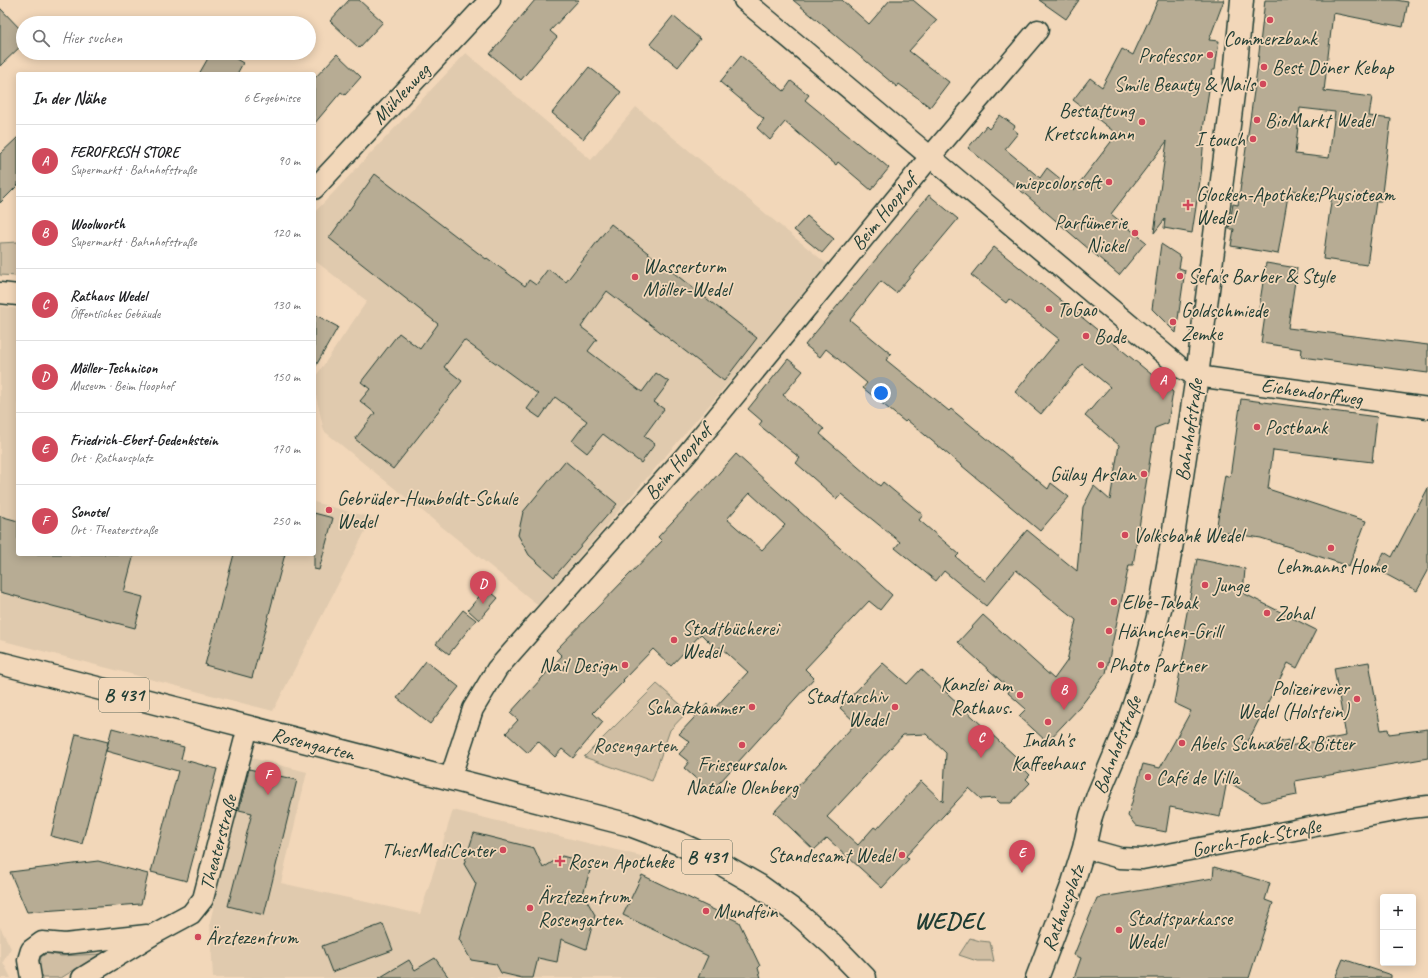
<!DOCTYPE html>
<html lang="de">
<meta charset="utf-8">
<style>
body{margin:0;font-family:Caveat,sans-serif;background:#f6f6f6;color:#202124}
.controls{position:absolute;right:12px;bottom:12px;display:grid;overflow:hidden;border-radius:4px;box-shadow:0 2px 10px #0003}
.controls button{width:36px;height:36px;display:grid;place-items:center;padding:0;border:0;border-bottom:1px solid #e0e0e0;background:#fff;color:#202124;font:20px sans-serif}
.you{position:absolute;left:881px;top:393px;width:14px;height:14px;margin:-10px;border:3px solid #fff;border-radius:50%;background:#1a73e8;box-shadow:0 0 0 6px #1a73e833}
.badge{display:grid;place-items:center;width:26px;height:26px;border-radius:50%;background:#d1495b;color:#fff;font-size:13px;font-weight:700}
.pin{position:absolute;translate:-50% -33px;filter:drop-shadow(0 1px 2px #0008)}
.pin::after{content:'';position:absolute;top:21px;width:14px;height:12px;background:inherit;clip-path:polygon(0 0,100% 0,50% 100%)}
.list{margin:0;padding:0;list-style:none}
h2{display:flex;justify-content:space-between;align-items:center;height:52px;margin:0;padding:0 16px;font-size:17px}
h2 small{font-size:13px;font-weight:400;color:#757577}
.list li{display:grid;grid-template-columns:26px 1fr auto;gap:12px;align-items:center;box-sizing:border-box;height:72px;padding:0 16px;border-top:1px solid #e0e0e0}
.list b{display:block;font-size:15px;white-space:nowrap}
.list p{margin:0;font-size:13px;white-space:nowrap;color:#757577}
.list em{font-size:13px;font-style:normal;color:#757577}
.icon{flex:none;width:22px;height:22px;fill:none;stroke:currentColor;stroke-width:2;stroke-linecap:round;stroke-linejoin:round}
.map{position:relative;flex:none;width:1428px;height:978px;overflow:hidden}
.search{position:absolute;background:#fff;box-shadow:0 2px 10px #0003;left:16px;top:16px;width:300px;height:44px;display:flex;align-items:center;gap:10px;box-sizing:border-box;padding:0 14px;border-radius:22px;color:#757577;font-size:15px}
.panel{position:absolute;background:#fff;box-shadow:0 2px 10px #0003;left:16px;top:72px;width:300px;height:484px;border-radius:4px}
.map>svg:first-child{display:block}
.built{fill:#e0caae}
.green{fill:#d0bea3;stroke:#787e6c}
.building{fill:#b7ac94;stroke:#1f3d34;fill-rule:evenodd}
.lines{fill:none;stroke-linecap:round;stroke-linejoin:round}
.minor-casing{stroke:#1f3d34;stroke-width:23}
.tertiary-casing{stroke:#1f3d34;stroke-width:25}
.primary-casing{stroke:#1f3d34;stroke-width:25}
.minor{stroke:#f2d7b9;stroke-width:20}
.tertiary{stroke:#f2d7b9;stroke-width:22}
.primary{stroke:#f2d7b9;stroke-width:22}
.poi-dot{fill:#d1495b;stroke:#f2d7b9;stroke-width:1.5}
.labels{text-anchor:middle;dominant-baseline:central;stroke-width:3.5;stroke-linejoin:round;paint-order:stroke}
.shield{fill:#f2d7b9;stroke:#5e6b5c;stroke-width:1}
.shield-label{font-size:19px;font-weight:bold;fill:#1f3d34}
.poi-label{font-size:20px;fill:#1f3d34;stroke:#f2d7b9;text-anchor:start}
.street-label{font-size:20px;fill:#1f3d34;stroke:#f2d7b9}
.park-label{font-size:20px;fill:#314a3f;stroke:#f2d7b9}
.district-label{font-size:24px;font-weight:bold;letter-spacing:1px;fill:#1f3d34;stroke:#f2d7b9}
</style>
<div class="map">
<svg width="1428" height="978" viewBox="0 0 1428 978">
<rect width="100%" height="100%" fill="#f2d7b9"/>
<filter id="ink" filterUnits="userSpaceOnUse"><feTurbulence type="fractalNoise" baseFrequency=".025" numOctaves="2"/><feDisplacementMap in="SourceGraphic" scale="8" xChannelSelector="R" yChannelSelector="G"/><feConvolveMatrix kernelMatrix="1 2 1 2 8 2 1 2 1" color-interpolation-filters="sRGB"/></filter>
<g filter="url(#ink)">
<g class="built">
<polygon points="466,53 591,160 636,107 827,264 754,353 538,605 324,431 314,387 314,379 367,301 314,260 314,213"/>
<polygon points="0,306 18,309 18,554 314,554 314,502 372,518 273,711 0,640"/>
<polygon points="248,757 307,772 281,883 420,914 453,810 649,858 623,915 708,956 698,978 213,978 210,922"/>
<polygon points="0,927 11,948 3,962 11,978 0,978"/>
</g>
<g class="green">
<polygon points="18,242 18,276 0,275 0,243"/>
<polygon points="657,684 688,711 670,730 652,781 584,757"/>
<polygon points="970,938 980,941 990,942 994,961 977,961 959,955"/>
<polygon points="47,953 61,956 100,954 61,978 43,978 38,970 41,957"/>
</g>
<g class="building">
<polygon points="349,0 359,0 383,22 359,48 330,21"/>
<polygon points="535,0 579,0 550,31 557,37 521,80 490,54"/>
<polygon points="793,0 842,0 869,24 890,0 913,0 937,20 909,51 949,82 930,107 899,84 897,87"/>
<polygon points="1039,0 1079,0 1066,19"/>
<polygon points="1158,0 1224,0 1209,40 1219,41 1215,70 1212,70 1202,136 1204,136 1201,174 1192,233 1164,228 1165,219 1154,233 1167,141 1111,214 1146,242 1119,275 1026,195 968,148 986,126 989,129 1000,115 1015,126 1013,129 1018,133 1005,149 1040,178 1047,168 1074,190 1117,134 1073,100 1090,78 1102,87 1122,49 1133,55"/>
<path d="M1265,0H1396L1408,2L1403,27L1333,13L1324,91L1372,97L1369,116L1391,119L1381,201H1376L1367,265L1323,259L1332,195L1289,190L1278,254L1231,246L1234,229H1229L1233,204L1238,205L1257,70ZM1300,108L1335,112L1329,158L1295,154Z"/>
<polygon points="0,8 23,32 23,44 0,66"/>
<polygon points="673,16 700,39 678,67 650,44"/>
<polygon points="211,53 226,53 243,63 237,74 199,74"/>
<polygon points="337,54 361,77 345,95 341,92 314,124 314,79"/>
<polygon points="741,56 784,91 791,81 809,95 805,100 868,152 869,151 889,168 871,190 838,162 836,165 785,122 770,140 757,128 764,119 720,82"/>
<polygon points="589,67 621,92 583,139 552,113"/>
<polygon points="18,137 18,185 0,203 0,154"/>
<polygon points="375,174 486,259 487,258 525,286 529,280 536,285 548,269 566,282 611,224 757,338 724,381 607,291 581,327 597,339 588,351 642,392 656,373 669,382 654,402 664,409 644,436 655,444 641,463 603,434 587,453 572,441 587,421 555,397 540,418 527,409 538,394 464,340 444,367 462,381 393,469 355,439 375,413 360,401 370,389 361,382 399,333 420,349 438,324 329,238"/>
<polygon points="929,195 958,219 896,293 881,281 850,320 891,354 886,360 949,411 951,409 1048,489 1051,483 1069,497 1040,531 907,420 905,422 863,388 867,383 826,349 820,357 805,345"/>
<polygon points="807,216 834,239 822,253 794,230"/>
<polygon points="1161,244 1181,257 1179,268 1185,270 1176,333 1152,309"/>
<polygon points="994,247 1045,288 1045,287 1173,392 1168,423 1155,428 1133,565 1129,565 1106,673 1080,707 1047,742 1019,716 1026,709 1008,693 1010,689 958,642 983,615 1054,679 1067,661 1076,620 1016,570 986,606 944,571 936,581 895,548 900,542 841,494 837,499 796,463 800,458 759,425 762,421 748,409 788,359 803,371 783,395 824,429 820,434 880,486 883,482 923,515 919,520 959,554 956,557 985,581 1027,530 1077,571 1083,507 1094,486 1110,500 1119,445 1085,416 1110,387 1082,364 1041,414 1015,392 1059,339 1009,299 1006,303 971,275"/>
<polygon points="1266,263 1297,268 1288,328 1428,345 1428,373 1301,357 1302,349 1261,343 1266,309 1259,308"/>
<polygon points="314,314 338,327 314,369"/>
<polygon points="1241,399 1377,417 1372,462 1273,450 1268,489 1366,521 1349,566 1261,538 1216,531 1225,475 1230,477"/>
<path d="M736,454L892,595L880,610L869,601L805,669L814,678L711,792L684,768L689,762L679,754L690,742L679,734L707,704L713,710L748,672L720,647L717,650L701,634L671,666L653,649L623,680L624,681L593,713L603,722L573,758L562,749L555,757L538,741L528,753L506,733L518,720L510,713L562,656L556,650L662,541L658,537L703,489L704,490ZM750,493L785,525L762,550L727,519Z"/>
<polygon points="565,461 617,504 554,577 529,555 518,535 523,512"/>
<polygon points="1428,488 1428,571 1417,591 1376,569 1384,552 1392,557"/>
<polygon points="314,513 333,518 319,570 314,569"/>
<polygon points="0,516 18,521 18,554 134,554 124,592 143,597 135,628 0,592"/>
<polygon points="234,554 285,554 252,678 205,665"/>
<polygon points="1197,559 1245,569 1243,593 1316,630 1297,668 1288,663 1243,751 1288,740 1289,746 1346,736 1334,668 1369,662 1381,730 1388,729 1389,734 1428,729 1428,758 1295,781 1297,795 1262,802 1227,781 1220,817 1170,807 1166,832 1136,826 1128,816 1143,764 1160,768 1191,711 1174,703 1187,636 1183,634"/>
<polygon points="486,588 498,598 479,620 468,610"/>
<polygon points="463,610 476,620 449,654 436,644"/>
<polygon points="426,661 459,687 430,724 397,698"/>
<path d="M883,663L907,684L921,669L1027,767L1025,770L1030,775L1026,779L1030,783L1011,803H1000L995,798L981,799L969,788L906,856L909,859L882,888L827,838L814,850L774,812L856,723L840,708ZM926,734L946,753L943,802L921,781L877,829L874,827L858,845L827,817L903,735Z"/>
<polygon points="112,728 184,747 181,759 217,769 187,881 151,872 178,771 106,751"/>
<polygon points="76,734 108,742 82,844 51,836"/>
<polygon points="249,769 297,780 264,915 228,906 252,813 239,810"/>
<polygon points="474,833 534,848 543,868 562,856 592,864 583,894 595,915 586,949 561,939 557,962 538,958 533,978 522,978 501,973 496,964 471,960 459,939 476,884 464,864"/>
<polygon points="98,861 148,874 141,904 27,912 10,872"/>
<polygon points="1214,867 1270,883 1265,900 1273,903 1249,978 1074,978 1081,958 1074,955 1097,898 1213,878"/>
<polygon points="642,875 739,922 760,966 758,968 761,978 698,978 708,956 623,915"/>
<polygon points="383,924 393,950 332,972 322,946"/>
<polygon points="435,958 449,978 379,978 409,960 415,970"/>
<polygon points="1343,959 1391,975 1391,978 1335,978"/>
</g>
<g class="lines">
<defs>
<g id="minor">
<polyline points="744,0 1181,368 1197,376 1428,408"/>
<polyline points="314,189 490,0"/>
<polyline points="0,293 18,295"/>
<polyline points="450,779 473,709 497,669 686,455 930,157 1038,30"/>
<polyline points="1084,848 1120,858 1142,859 1410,808 1428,806"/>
<polyline points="31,978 28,960 31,950 42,942 65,944 147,935"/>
<path id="s1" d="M82,978L154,934L191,914L203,899L248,727"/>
</g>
<polyline id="tertiary" points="1037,978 1072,886 1084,848 1091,816 1098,795 1125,731 1140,687 1161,605 1172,543 1197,376 1234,86 1242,0"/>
<polyline id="primary" points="0,663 630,825 678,843 711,858 758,885 797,913 834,946 865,978"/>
</defs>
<use href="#minor" class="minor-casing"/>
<use href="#tertiary" class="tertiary-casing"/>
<use href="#primary" class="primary-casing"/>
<use href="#minor" class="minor"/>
<use href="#tertiary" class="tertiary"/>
<use href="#primary" class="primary"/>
</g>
</g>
<g class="poi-dot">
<circle cx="1270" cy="20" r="4"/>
<circle cx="1210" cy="55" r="4"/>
<circle cx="1264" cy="67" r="4"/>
<circle cx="1263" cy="84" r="4"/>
<circle cx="1257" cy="120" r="4"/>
<circle cx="1142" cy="122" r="4"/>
<circle cx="1253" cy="139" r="4"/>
<circle cx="1109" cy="182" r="4"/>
<path d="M1186 199h4v4h4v4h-4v4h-4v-4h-4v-4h4z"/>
<circle cx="1135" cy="233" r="4"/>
<circle cx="1180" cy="276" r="4"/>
<circle cx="635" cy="277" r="4"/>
<circle cx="1049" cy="309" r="4"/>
<circle cx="1173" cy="322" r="4"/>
<circle cx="1086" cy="336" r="4"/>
<circle cx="1257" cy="427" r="4"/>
<circle cx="1144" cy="474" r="4"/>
<circle cx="329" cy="510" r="4"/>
<circle cx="1125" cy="535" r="4"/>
<circle cx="1331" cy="548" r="4"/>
<circle cx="1205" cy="585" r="4"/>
<circle cx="1114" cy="602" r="4"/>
<circle cx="1267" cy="613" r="4"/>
<circle cx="1109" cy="631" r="4"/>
<circle cx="674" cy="640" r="4"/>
<circle cx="625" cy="665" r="4"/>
<circle cx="1101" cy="665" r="4"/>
<circle cx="1020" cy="695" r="4"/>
<circle cx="1357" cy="699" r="4"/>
<circle cx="752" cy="707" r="4"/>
<circle cx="895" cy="707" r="4"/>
<circle cx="1048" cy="722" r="4"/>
<circle cx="1182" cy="743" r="4"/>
<circle cx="742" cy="745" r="4"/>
<circle cx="1148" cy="777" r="4"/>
<circle cx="503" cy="850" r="4"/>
<circle cx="902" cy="855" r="4"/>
<path d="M558 855h4v4h4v4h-4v4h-4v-4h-4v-4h4z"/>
<circle cx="530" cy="908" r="4"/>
<circle cx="706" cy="911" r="4"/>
<circle cx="1119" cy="930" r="4"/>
<circle cx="198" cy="937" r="4"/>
</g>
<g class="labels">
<g class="shield">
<rect x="99" y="678" width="50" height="34" rx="3"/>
<rect x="682" y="840" width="50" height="34" rx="3"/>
</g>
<g class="shield-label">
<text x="124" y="695">B 431</text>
<text x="707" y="857">B 431</text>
</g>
<g class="poi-label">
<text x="1270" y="38" text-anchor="middle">Commerzbank</text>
<text x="1202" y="55" text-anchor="end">Professor</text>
<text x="1272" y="67">Best Döner Kebap</text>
<text x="1255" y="84" text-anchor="end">Smile Beauty &amp; Nails</text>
<text x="1134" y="110" text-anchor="end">Bestattung<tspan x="1134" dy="23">Kretschmann</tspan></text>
<text x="1265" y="120">BioMarkt Wedel</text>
<text x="1245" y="139" text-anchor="end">I touch</text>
<text x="1101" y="182" text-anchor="end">miepcolorsoft</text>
<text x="1196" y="194">Glocken-Apotheke;Physioteam<tspan x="1196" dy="23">Wedel</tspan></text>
<text x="1127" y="222" text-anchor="end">Parfümerie<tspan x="1127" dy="23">Nickel</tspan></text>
<text x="643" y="266">Wasserturm<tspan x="643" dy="23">Möller-Wedel</tspan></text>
<text x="1188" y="276">Sefa's Barber &amp; Style</text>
<text x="1057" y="309">ToGao</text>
<text x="1181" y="310">Goldschmiede<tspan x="1181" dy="23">Zemke</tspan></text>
<text x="1094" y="336">Bode</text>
<text x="1265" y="427">Postbank</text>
<text x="1136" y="474" text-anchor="end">Gülay Arslan</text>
<text x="337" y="498">Gebrüder-Humboldt-Schule<tspan x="337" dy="23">Wedel</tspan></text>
<text x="1133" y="535">Volksbank Wedel</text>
<text x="1331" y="566" text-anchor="middle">Lehmanns Home</text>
<text x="1213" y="585">Junge</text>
<text x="1122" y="602">Elbe-Tabak</text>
<text x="1275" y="613">Zohal</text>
<text x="682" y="628">Stadtbücherei<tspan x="682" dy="23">Wedel</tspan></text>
<text x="1117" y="631">Hähnchen-Grill</text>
<text x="617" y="665" text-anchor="end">Nail Design</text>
<text x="1109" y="665">Photo Partner</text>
<text x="1012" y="684" text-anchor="end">Kanzlei am<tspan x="1012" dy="23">Rathaus.</tspan></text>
<text x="1349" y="688" text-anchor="end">Polizeirevier<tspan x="1349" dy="23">Wedel (Holstein)</tspan></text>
<text x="887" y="696" text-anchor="end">Stadtarchiv<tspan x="887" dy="23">Wedel</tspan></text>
<text x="744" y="707" text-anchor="end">Schatzkammer</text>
<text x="1048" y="740" text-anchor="middle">Indah's<tspan x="1048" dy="23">Kaffeehaus</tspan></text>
<text x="1190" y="743">Abels Schnabel &amp; Bitter</text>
<text x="742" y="764" text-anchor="middle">Frieseursalon<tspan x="742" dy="23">Natalie Olenberg</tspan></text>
<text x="1156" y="777">Café de Villa</text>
<text x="495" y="850" text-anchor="end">ThiesMediCenter</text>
<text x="894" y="855" text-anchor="end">Standesamt Wedel</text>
<text x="568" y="861">Rosen Apotheke</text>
<text x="538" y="896">Ärztezentrum<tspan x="538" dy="23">Rosengarten</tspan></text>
<text x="714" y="911">Mundfein</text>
<text x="1127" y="918">Stadtsparkasse<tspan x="1127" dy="23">Wedel</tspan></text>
<text x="206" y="937">Ärztezentrum</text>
</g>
<g class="street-label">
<text transform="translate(401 94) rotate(-47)">Mühlenweg</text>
<text transform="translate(884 212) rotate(-51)">Beim Hoophof</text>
<text transform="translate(1312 392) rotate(8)">Eichendorffweg</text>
<text transform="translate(1189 430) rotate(-82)">Bahnhofstraße</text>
<text transform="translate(678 462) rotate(-50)">Beim Hoophof</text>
<text transform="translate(313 744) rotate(14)">Rosengarten</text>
<text transform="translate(1117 745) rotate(-69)">Bahnhofstraße</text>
<text transform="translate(1256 838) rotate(-11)">Gorch-Fock-Straße</text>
<text stroke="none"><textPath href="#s1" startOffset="204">Theaterstraße</textPath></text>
<text transform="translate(1063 908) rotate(-70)">Rathausplatz</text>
</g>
<g class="park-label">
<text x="635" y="745">Rosengarten</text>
</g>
<g class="district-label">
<text x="950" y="921">WEDEL</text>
</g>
</g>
</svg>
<div class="controls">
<button>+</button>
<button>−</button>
</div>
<div class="you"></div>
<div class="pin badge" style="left:1163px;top:400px">A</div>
<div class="pin badge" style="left:1064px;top:710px">B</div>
<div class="pin badge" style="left:981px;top:758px">C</div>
<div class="pin badge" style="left:483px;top:604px">D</div>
<div class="pin badge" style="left:1022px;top:873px">E</div>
<div class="pin badge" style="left:268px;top:795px">F</div>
<div class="search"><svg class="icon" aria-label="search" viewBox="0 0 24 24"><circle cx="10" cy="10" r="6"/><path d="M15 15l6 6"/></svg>Hier suchen</div>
<section class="panel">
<h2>In der Nähe<small>6 Ergebnisse</small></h2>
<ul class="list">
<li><span class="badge">A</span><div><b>FEROFRESH STORE</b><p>Supermarkt · Bahnhofstraße</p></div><em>90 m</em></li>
<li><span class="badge">B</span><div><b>Woolworth</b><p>Supermarkt · Bahnhofstraße</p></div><em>120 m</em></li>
<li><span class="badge">C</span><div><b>Rathaus Wedel</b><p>Öffentliches Gebäude</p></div><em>130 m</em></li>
<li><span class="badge">D</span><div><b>Möller-Technicon</b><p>Museum · Beim Hoophof</p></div><em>150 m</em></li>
<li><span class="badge">E</span><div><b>Friedrich-Ebert-Gedenkstein</b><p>Ort · Rathausplatz</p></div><em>170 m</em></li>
<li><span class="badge">F</span><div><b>Sonotel</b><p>Ort · Theaterstraße</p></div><em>250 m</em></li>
</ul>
</section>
</div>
